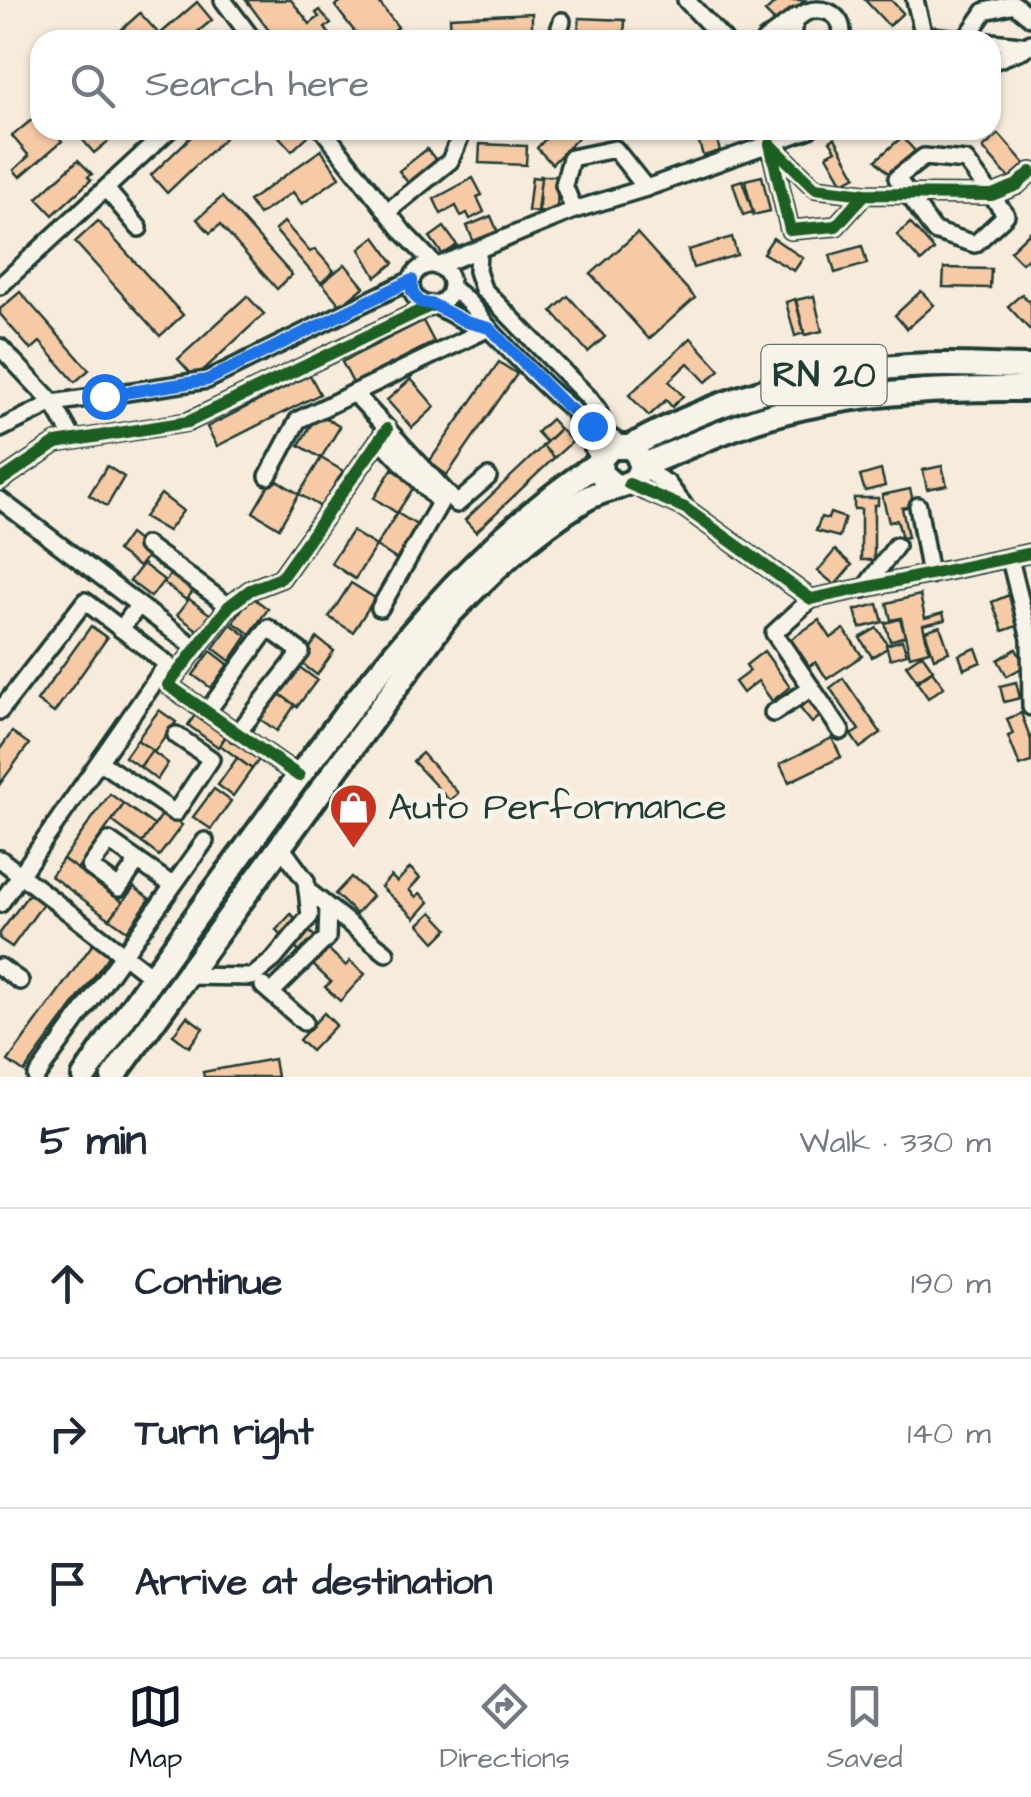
<!DOCTYPE html>
<meta charset="utf-8">
<style>
body{margin:0;font-family:"Architects Daughter",sans-serif;background:#f6f6f7;color:#1f2937}
.stop{position:absolute;width:30px;height:30px;margin:-22px;border:8px solid #1a73e8;border-radius:50%;background:#fff}
.stop.end{background:#1a73e8;border-color:#fff;box-shadow:0 2px 10px #0008}
.list{margin:0;padding:0;list-style:none}
h2{display:flex;justify-content:space-between;align-items:center;height:130px;margin:0;padding:0 40px;font-size:42px}
h2 small{font-size:32px;font-weight:400;color:#747a83}
.list li{display:grid;grid-template-columns:65px 1fr auto;gap:30px;align-items:center;box-sizing:border-box;height:150px;padding:0 40px;border-top:2px solid #e0e1e3}
.list b{display:block;font-size:38px;white-space:nowrap}
.list em{font-size:32px;font-style:normal;color:#747a83}
.icon{flex:none;width:55px;height:55px;fill:none;stroke:currentColor;stroke-width:2;stroke-linecap:round;stroke-linejoin:round}
.map{position:relative;flex:none;width:1031px;height:1077px;overflow:hidden}
.search{position:absolute;background:#fff;box-shadow:0 2px 8px #0004;left:30px;right:30px;top:30px;height:110px;display:flex;align-items:center;gap:25px;box-sizing:border-box;padding:0 35px;border-radius:30px;color:#747a83;font-size:38px}
.sheet{height:580px;background:#fff}
nav{display:flex;justify-content:space-around;align-items:center;box-sizing:border-box;height:140px;border-top:2px solid #e0e1e3;background:#fff;font-size:28px;color:#747a83}
nav a{display:grid;justify-items:center;gap:5px}
nav .on{color:#111827}
.map>svg:first-child{display:block}
.building{fill:#f7caa6;stroke:#1f3d34;stroke-width:2.5}
.lines{fill:none;stroke-linecap:round;stroke-linejoin:round}
.minor-casing{stroke:#1f3d34;stroke-width:22}
.highway-casing{stroke:#1f3d34;stroke-width:30}
.minor{stroke:#f7f3e8;stroke-width:15}
.highway{stroke:#f7f3e8;stroke-width:22}
.cycleway-casing{stroke:#f7f3e8;stroke-width:19}
.cycleway{stroke:#1b5e20;stroke-width:12}
.route{stroke:#1a73e8;stroke-width:12}
.labels{text-anchor:middle;dominant-baseline:central;stroke-width:10;stroke-linejoin:round;paint-order:stroke}
.shield{fill:#f7f3e8;stroke:#60746a;stroke-width:2.5}
.shield-label{font-size:35px;font-weight:bold;fill:#1f3d34}
.poi-label{font-size:38px;fill:#1f3d34;stroke:#f7f3e8;text-anchor:start}
</style>
<div class="map">
<svg width="1031" height="1077" viewBox="0 0 1031 1077">
<rect width="100%" height="100%" fill="#f7ebdb"/>
<filter id="ink" filterUnits="userSpaceOnUse"><feTurbulence type="fractalNoise" baseFrequency=".01" numOctaves="2"/><feDisplacementMap in="SourceGraphic" scale="20" xChannelSelector="R" yChannelSelector="G"/><feConvolveMatrix kernelMatrix="1 2 1 2 8 2 1 2 1" color-interpolation-filters="sRGB"/></filter>
<g filter="url(#ink)">
<g class="building">
<polygon points="246,0 291,0 310,24 319,17 316,13 320,10 331,24 325,28 334,40 276,40"/>
<polygon points="343,0 377,0 398,27 382,40 361,40 335,6"/>
<polygon points="778,0 805,0 778,25 765,12"/>
<polygon points="865,0 891,0 903,13 889,26"/>
<polygon points="197,2 212,20 188,40 163,40 159,35"/>
<polygon points="140,13 158,33 150,40 110,40"/>
<polygon points="532,13 532,32 480,35 480,40 451,40 450,17"/>
<polygon points="579,18 625,20 624,39 578,37"/>
<polygon points="40,113 40,130 59,130 56,133 62,141 20,177 14,170 29,156 12,136"/>
<polygon points="91,130 122,130 94,153 81,138"/>
<polygon points="198,130 233,130 167,193 151,175"/>
<polygon points="273,130 305,130 309,135 292,151"/>
<polygon points="554,130 580,130 583,133 552,164 537,148"/>
<polygon points="999,134 1025,164 1009,178 983,148"/>
<polygon points="716,137 720,151 703,156 699,142"/>
<polygon points="902,137 915,151 889,174 876,160"/>
<polygon points="835,138 856,176 843,183 827,155 836,150 830,141"/>
<polygon points="480,144 527,146 526,165 479,163"/>
<polygon points="427,149 440,165 412,188 399,171"/>
<polygon points="321,150 340,177 302,204 293,192 259,215 249,201"/>
<polygon points="78,160 92,174 88,177 91,180 53,215 37,198"/>
<polygon points="540,176 558,176 557,213 539,212"/>
<polygon points="762,176 770,211 753,215 745,180"/>
<polygon points="532,177 541,178 537,212 528,211"/>
<polygon points="473,178 482,195 477,197 484,212 470,219 467,213 461,216 456,206 441,214 434,199"/>
<polygon points="742,180 753,212 743,215 733,183"/>
<polygon points="222,197 292,275 277,289 220,225 210,233 197,219"/>
<polygon points="491,216 500,237 476,247 467,226"/>
<polygon points="98,221 183,315 160,336 75,242"/>
<polygon points="284,222 310,252 315,249 334,271 321,283 275,230"/>
<polygon points="910,223 934,250 921,262 897,235"/>
<polygon points="444,227 457,245 443,255 430,237"/>
<polygon points="1031,231 1031,255 1022,263 1010,251"/>
<polygon points="637,233 695,298 649,339 591,274"/>
<polygon points="375,237 394,263 376,277 360,249"/>
<polygon points="732,237 737,255 693,268 688,250"/>
<polygon points="773,238 803,258 794,271 763,253"/>
<polygon points="862,246 867,264 835,273 830,255"/>
<polygon points="345,264 364,287 341,306 322,283"/>
<polygon points="944,268 991,269 990,288 943,287"/>
<polygon points="921,291 934,305 907,329 895,315"/>
<polygon points="20,292 89,370 75,382 40,342 31,350 0,314 0,309"/>
<polygon points="1022,294 1031,304 1031,331 1008,306"/>
<polygon points="247,296 264,314 195,378 178,359"/>
<polygon points="568,296 605,337 588,352 552,311"/>
<polygon points="814,296 822,331 805,335 796,300"/>
<polygon points="795,299 804,333 795,336 786,302"/>
<polygon points="423,321 434,342 353,383 342,362"/>
<polygon points="691,338 720,370 706,382 688,363 669,381 683,396 672,407 666,400 649,416 629,395"/>
<polygon points="499,362 517,374 447,475 429,462"/>
<polygon points="310,375 320,394 217,446 207,427"/>
<polygon points="411,379 435,407 412,428 387,400"/>
<polygon points="318,413 340,427 321,458 299,445"/>
<polygon points="551,419 560,429 546,442 537,432"/>
<polygon points="560,429 572,442 554,458 542,446"/>
<polygon points="543,446 554,458 476,532 465,520"/>
<polygon points="321,458 343,471 321,507 299,494"/>
<polygon points="107,466 124,477 107,506 89,495"/>
<polygon points="942,466 947,485 927,489 923,470"/>
<polygon points="392,469 416,484 397,513 374,498"/>
<polygon points="881,470 885,486 865,491 860,476"/>
<polygon points="273,478 299,494 279,528 253,512"/>
<polygon points="910,489 914,505 902,508 908,537 902,538 897,520 889,522 882,495"/>
<polygon points="161,494 183,511 168,531 144,517"/>
<polygon points="854,498 878,498 878,505 874,505 874,560 861,560 861,509 854,509"/>
<polygon points="397,513 420,527 399,561 376,546"/>
<polygon points="830,513 845,518 839,537 816,531 821,517 828,519"/>
<polygon points="352,531 376,546 355,579 331,563"/>
<polygon points="129,534 151,551 139,567 117,551"/>
<polygon points="835,550 852,565 835,585 818,571"/>
<polygon points="143,564 164,580 151,597 130,581"/>
<polygon points="175,568 198,585 186,600 164,583"/>
<polygon points="351,583 375,598 353,632 329,617"/>
<polygon points="920,595 925,618 943,613 945,620 923,625 929,651 910,656 901,618 891,620 887,603"/>
<polygon points="1009,595 1020,625 1003,631 992,602"/>
<polygon points="251,596 268,609 250,634 233,622"/>
<polygon points="189,599 211,615 199,631 177,615"/>
<polygon points="878,604 883,622 860,628 855,610"/>
<polygon points="900,619 905,636 890,641 885,623"/>
<polygon points="819,620 831,638 844,629 862,656 827,679 816,662 809,666 791,639"/>
<polygon points="231,624 247,636 230,661 213,648"/>
<polygon points="91,626 107,638 54,713 37,701"/>
<polygon points="940,626 949,652 934,658 925,631"/>
<polygon points="877,628 889,647 872,657 860,638"/>
<polygon points="317,638 334,651 317,675 300,662"/>
<polygon points="902,640 907,654 890,659 886,645"/>
<polygon points="976,648 981,662 964,669 959,655"/>
<polygon points="1016,649 1025,666 1007,676 998,660"/>
<polygon points="211,651 228,664 211,688 193,675"/>
<polygon points="764,651 790,687 772,701 758,681 743,693 735,682 750,671 746,665"/>
<polygon points="922,654 933,670 917,680 906,665"/>
<polygon points="298,666 317,680 297,707 278,693"/>
<polygon points="932,671 944,687 928,698 917,682"/>
<polygon points="843,678 881,733 860,748 851,735 859,730 830,688"/>
<polygon points="1016,682 1020,698 1004,702 1000,686"/>
<polygon points="278,693 295,705 277,731 260,719"/>
<polygon points="812,696 825,712 812,723 799,707"/>
<polygon points="159,710 176,722 154,752 137,740"/>
<polygon points="198,711 228,733 218,747 188,725"/>
<polygon points="1021,713 1031,740 1031,762 1020,766 1008,736 1013,734 1007,719"/>
<polygon points="12,732 29,744 0,784 0,749"/>
<polygon points="228,733 261,757 252,769 220,745"/>
<polygon points="832,738 841,757 789,782 780,764"/>
<polygon points="137,740 152,750 140,767 125,757"/>
<polygon points="152,751 168,763 157,780 140,767"/>
<polygon points="422,753 458,793 450,801 413,761"/>
<polygon points="237,758 252,769 233,796 218,785"/>
<polygon points="214,789 231,801 211,829 193,817"/>
<polygon points="110,794 124,804 77,869 63,859"/>
<polygon points="124,804 155,826 142,843 112,821"/>
<polygon points="164,812 182,825 159,856 142,843"/>
<polygon points="63,859 123,902 110,919 51,876"/>
<polygon points="410,868 420,878 409,890 416,897 420,893 429,902 415,918 381,887 391,876 397,882"/>
<polygon points="351,877 372,896 356,914 335,894"/>
<polygon points="134,887 150,899 127,931 110,919"/>
<polygon points="31,891 45,901 12,947 0,939 0,933"/>
<polygon points="432,912 448,929 435,942 419,924"/>
<polygon points="291,914 346,966 350,961 365,974 340,1001 325,987 331,982 276,930"/>
<polygon points="95,941 112,952 24,1072 8,1061"/>
<polygon points="324,1013 336,1025 311,1051 299,1040"/>
<polygon points="187,1016 203,1028 189,1047 173,1035"/>
<polygon points="274,1059 277,1077 204,1077 203,1072"/>
</g>
<g class="lines">
<defs>
<g id="minor">
<polyline points="223,0 253,40"/>
<polyline points="686,0 724,40"/>
<polyline points="915,0 925,40"/>
<polyline points="923,35 967,40"/>
<polyline points="556,40 562,21"/>
<polyline points="765,40 796,17"/>
<path d="M793,40C786,0 850,0 841,40"/>
<polyline points="965,40 985,11 1014,4 1031,18"/>
<polyline points="991,42 1030,46 1031,43"/>
<polyline points="991,62 1024,49"/>
<polyline points="323,130 404,233 436,266"/>
<polygon points="924,157 966,161 1006,215 975,244 934,231 897,178"/>
<polyline points="107,190 139,228"/>
<polyline points="865,194 836,226 790,230 770,144 815,188 865,194 992,195 1017,185 1031,172"/>
<polyline points="574,210 564,185 571,158 615,149 646,188"/>
<polyline points="387,212 450,161 463,130"/>
<polyline points="478,252 477,271 483,289 589,398 598,410 607,436"/>
<circle cx="431" cy="285" r="20"/>
<polyline points="438,266 574,210 646,188 808,130"/>
<polyline points="0,286 169,130"/>
<path d="M451,288C471,300 478,316 493,333C533,375 573,417 623,445"/>
<polyline points="434,305 466,322 489,328"/>
<polyline points="0,347 53,403 74,440"/>
<polyline points="354,393 457,504 488,477"/>
<polyline points="576,418 600,460"/>
<polyline points="0,429 53,403 207,380 411,280"/>
<polyline points="641,468 667,483 683,504"/>
<polyline points="268,476 298,420 489,328"/>
<polyline points="0,481 56,443 188,422 432,305"/>
<polyline points="629,484 685,508 811,599 1031,553"/>
<polyline points="0,500 197,649"/>
<polyline points="918,506 930,575"/>
<polyline points="146,545 229,606"/>
<polyline points="1010,559 1030,639 1031,707"/>
<polyline points="864,589 896,546"/>
<polyline points="811,599 774,633 841,731"/>
<polyline points="138,606 121,629 175,670"/>
<polyline points="380,608 440,503 380,439"/>
<polyline points="0,711 85,601 121,629"/>
<polyline points="207,712 268,628 301,652 237,734"/>
<polyline points="773,713 812,688"/>
<polyline points="100,762 175,813 211,759 176,735"/>
<polyline points="299,776 168,685 229,606 250,590 281,578 387,429"/>
<polyline points="0,859 151,976"/>
<polyline points="138,861 119,888 90,867 109,841 172,885"/>
<polyline points="307,890 386,953"/>
<polyline points="0,904 167,664"/>
<polyline points="0,967 20,981"/>
<polyline points="184,976 252,977 274,959 310,916 306,881 279,844"/>
<polyline points="263,986 304,1022"/>
<polyline points="271,993 327,938 328,907"/>
<polyline points="36,1077 205,841"/>
</g>
<g id="highway">
<path d="M630,447C727,393 835,365 946,365C975,365 1003,367 1031,367"/>
<path d="M641,466C679,451 716,433 756,420C845,392 938,388 1031,389"/>
<path d="M84,1077C146,984 212,894 278,804C373,677 466,550 600,462"/>
<path d="M113,1077L446,618C488,574 532,532 584,500C601,489 620,489 634,480C644,468 641,456 630,447H611L600,460L601,474L614,485"/>
</g>
</defs>
<use href="#minor" class="minor-casing"/>
<use href="#highway" class="highway-casing"/>
<use href="#minor" class="minor"/>
<use href="#highway" class="highway"/>
<defs>
<g id="cycleway">
<polyline points="865,194 836,226 790,230 770,144 815,188 865,194 992,195 1017,185 1031,172"/>
<polyline points="0,481 56,443 188,422 432,305"/>
<polyline points="629,484 685,508 811,599 1031,553"/>
<polyline points="299,776 168,685 229,606 250,590 281,578 387,429"/>
</g>
</defs>
<use href="#cycleway" class="cycleway-casing"/>
<use href="#cycleway" class="cycleway"/>
</g>
</g>
<g class="lines" filter="url(#ink)">
<polyline class="route" points="104,396 207,380 412,280 412,292 420,302 434,305 466,322 489,328 564,404 592,426"/>
</g>
<defs>
<symbol id="shop-pin" viewBox="-11 -11 22 30"><path d="M0 17L-7.5 6A9.5 9.5 0 1 1 7.5 6Z" fill="#c8321e" stroke="#f7f3e8"/><path d="M-5-2.5h2.3a2.7 3.5 0 0 1 5.4 0H5L5.5 6h-11ZM-1.5-2.5h3a1.5 2.3 0 0 0-3 0Z" fill="#fff"/></symbol>
</defs>
<g fill-rule="evenodd">
<use href="#shop-pin" x="326" y="780" width="55" height="75"/>
</g>
<g class="labels">
<rect class="shield" x="761.5" y="345" width="125" height="60" rx="8"/>
<g class="shield-label">
<text x="824" y="375">RN 20</text>
</g>
<g class="poi-label">
<text x="388" y="808">Auto Performance</text>
</g>
</g>
</svg>
<div class="stop" style="left:104px;top:396px"></div>
<div class="stop end" style="left:592px;top:426px"></div>
<div class="search"><svg class="icon" aria-label="search" viewBox="0 0 24 24"><circle cx="10" cy="10" r="6"/><path d="M15 15l6 6"/></svg>Search here</div>
</div>
<section class="sheet">
<h2>5 min<small>Walk · 330 m</small></h2>
<ul class="list">
<li><svg class="icon" aria-label="ahead" viewBox="0 0 24 24"><path d="M12 20V5M6 11l6-6 6 6"/></svg><div><b>Continue</b></div><em>190 m</em></li>
<li><svg class="icon" aria-label="right" viewBox="0 0 24 24"><path d="M7 20v-9h11M14 6l5 5-5 5"/></svg><div><b>Turn right</b></div><em>140 m</em></li>
<li><svg class="icon" aria-label="arrive" viewBox="0 0 24 24"><path d="M6 21V4h12l-3 4 3 4H6"/></svg><div><b>Arrive at destination</b></div></li>
</ul>
</section>
<nav>
<a class="on"><svg class="icon" aria-label="map" viewBox="0 0 24 24"><path d="M3 6l6-2 6 2 6-2v14l-6 2-6-2-6 2zM9 4v14M15 6v14"/></svg>Map</a>
<a><svg class="icon" aria-label="directions" viewBox="0 0 24 24"><path d="M12 3l9 9-9 9-9-9zM9 14v-3h6M13 9l2 2-2 2"/></svg>Directions</a>
<a><svg class="icon" aria-label="saved" viewBox="0 0 24 24"><path d="M7 4h10v16l-5-4-5 4z"/></svg>Saved</a>
</nav>
